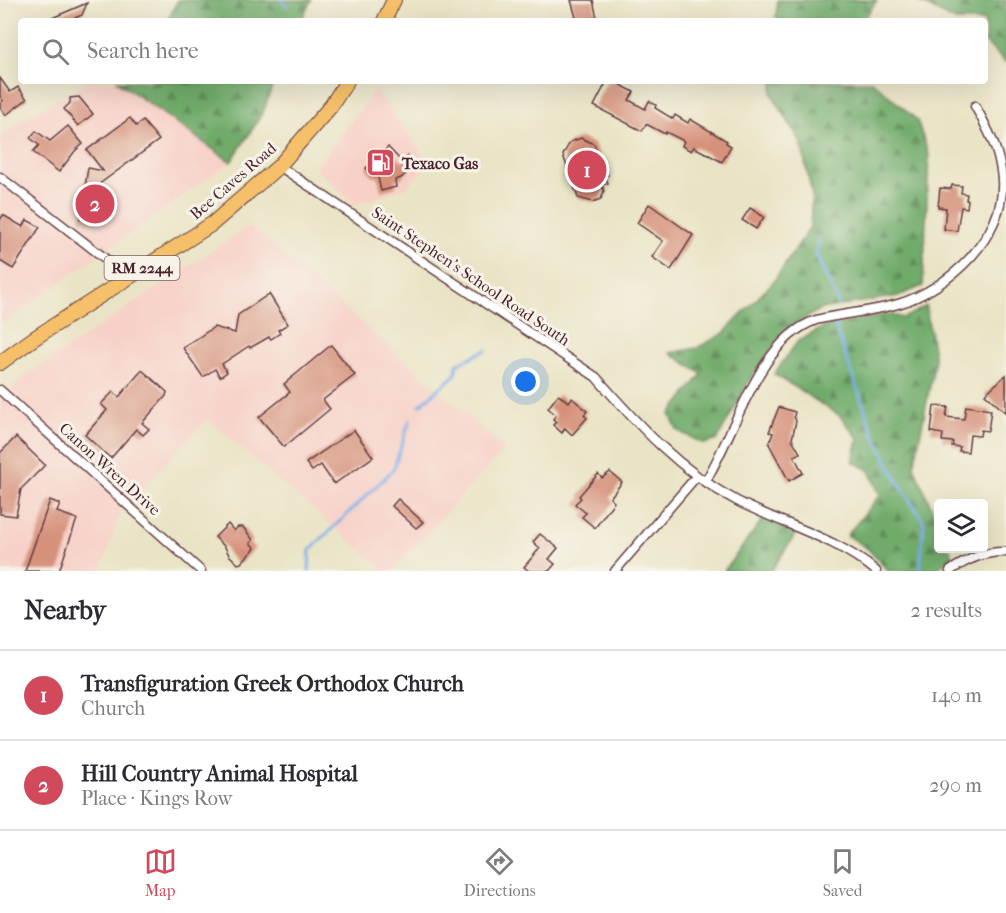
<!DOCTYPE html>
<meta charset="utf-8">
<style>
body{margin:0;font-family:"IM FELL French Canon",serif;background:#f7f7f7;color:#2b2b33}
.controls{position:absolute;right:18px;bottom:18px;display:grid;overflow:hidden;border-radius:6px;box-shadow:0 6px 24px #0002}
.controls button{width:54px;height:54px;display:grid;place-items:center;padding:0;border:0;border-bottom:2px solid #e1e1e2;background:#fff;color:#2b2b33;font:30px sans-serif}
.you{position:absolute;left:526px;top:382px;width:21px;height:21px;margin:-15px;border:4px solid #fff;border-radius:50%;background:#1a73e8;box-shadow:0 0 0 9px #1a73e833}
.badge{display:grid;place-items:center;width:39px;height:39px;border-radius:50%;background:#d1495b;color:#fff;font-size:20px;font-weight:700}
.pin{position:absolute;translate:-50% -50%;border:3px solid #fff;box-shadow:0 2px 6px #0006}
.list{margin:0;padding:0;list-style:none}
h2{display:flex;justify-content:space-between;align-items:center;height:78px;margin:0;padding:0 24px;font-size:26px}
h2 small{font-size:20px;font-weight:400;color:#7c7c81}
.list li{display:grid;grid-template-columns:39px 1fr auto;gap:18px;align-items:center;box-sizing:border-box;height:90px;padding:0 24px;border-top:2px solid #e1e1e2}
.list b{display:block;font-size:22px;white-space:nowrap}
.list p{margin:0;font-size:20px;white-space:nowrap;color:#7c7c81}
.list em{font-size:20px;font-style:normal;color:#7c7c81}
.icon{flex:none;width:33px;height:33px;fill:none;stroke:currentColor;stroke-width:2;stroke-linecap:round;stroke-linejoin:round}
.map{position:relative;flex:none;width:1006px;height:571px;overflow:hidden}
.search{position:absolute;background:#fff;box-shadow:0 6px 24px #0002;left:18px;right:18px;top:18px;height:66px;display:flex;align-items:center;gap:15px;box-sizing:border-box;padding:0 21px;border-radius:6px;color:#7c7c81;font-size:22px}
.sheet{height:258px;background:#fff}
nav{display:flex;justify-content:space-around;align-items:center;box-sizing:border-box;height:84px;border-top:2px solid #e1e1e2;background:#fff;font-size:16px;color:#7c7c81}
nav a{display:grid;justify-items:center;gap:3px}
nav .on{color:#d1495b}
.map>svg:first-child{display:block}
.built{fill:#f7d1c8}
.forest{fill:url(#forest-firs);stroke:#5d654b;stroke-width:1.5}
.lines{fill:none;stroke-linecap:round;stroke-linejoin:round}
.stream{stroke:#78ade6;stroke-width:3}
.building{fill:#d6917a}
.street-casing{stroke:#623d42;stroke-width:11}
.primary-casing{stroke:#623d42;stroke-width:16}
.street{stroke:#fff;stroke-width:8}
.primary{stroke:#f6c06b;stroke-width:14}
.labels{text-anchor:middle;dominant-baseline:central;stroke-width:6;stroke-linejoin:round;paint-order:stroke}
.shield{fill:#f7f3e8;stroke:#7e5f64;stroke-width:1.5}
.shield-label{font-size:15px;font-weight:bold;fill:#4a1f2b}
.poi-label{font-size:16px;font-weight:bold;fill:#4a1f2b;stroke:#f7f3e8;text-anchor:start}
.street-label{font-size:16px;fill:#4a1f2b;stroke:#f7f3e8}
</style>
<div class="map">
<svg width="1006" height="571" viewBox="0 0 1006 571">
<defs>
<pattern id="forest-firs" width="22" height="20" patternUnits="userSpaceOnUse" patternTransform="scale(1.5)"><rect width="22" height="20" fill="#70ab6b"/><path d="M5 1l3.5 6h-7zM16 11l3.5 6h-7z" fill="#5e8b58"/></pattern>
</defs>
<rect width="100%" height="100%" fill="#f7f3e8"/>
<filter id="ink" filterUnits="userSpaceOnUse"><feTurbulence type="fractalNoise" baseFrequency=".0167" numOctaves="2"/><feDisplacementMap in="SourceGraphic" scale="12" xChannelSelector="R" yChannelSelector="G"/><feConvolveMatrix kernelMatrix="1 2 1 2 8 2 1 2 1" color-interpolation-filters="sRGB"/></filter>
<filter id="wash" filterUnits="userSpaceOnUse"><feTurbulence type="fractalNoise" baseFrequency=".008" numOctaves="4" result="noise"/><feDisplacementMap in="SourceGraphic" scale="24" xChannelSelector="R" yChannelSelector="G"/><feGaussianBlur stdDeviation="1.35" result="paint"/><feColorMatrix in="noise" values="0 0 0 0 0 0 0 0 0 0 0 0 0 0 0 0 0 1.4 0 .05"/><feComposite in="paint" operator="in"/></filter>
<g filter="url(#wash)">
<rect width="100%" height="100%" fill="#eae4c6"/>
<g class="built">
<polygon points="88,81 117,81 231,162 0,325 0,138 19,122"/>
<polygon points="375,88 424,156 422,170 407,187 355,205 316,169"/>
<polygon points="250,225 505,449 392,571 385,571 207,419 121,511 101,571 0,571 0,399 21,379"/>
</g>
<g class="forest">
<polygon points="178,0 311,0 301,21 167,21"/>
<polygon points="777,0 877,0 863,21 776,21"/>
<polygon points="915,0 1006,0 1006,63 985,42 985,21 955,21"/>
<polygon points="117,81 274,81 263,113 231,162"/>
<polygon points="773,81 872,81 917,120 929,155 923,286 898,296 821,309 785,329 752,376 717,440 704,444 678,431 670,414 702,374 670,353 697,348 723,334 774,281 810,227 812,195 801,143 772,94"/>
<polygon points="926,306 935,361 914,466 938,523 938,548 950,549 953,556 935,571 888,571 868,549 847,535 880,495 868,469 853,462 858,438 839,415 774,374 798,341 824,327 888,314 904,318"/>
<polygon points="763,519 797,532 771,571 724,571"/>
</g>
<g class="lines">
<g class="stream">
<polyline points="281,0 287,6"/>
<polyline points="819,241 815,253 838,301 838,306"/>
<polyline points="837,324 836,329 874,435 898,482 924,522 920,570"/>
<polyline points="420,405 456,374 457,364 486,350"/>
<polyline points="309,571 310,550 393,470 410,420"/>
</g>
</g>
<g id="blocks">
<g class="building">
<polygon points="571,0 593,0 597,18 595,18 596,21 577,21"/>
<polygon points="87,3 82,15 68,21 45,21"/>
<polygon points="0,78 10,92 18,87 27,99 6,115 0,107 0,104 3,101 0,96"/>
<polygon points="607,81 619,81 619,84 634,92 629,100 645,109 649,101 656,105 655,108 673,119 675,115 688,123 690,119 727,141 726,143 731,146 722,162 694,147 691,151 682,146 684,141 666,132 665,134 646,124 642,131 594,106"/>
<polygon points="79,97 93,114 78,126 64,109 70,103 70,98"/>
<polygon points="130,118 136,126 143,121 159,140 94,188 107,190 106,212 103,211 102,217 99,216 98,223 80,219 88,168 103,171 87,150"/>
<polygon points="68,126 83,144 75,151 59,172 33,152 39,145 30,138 36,131 50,141"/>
<polygon points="581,138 594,144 608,175 605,176 608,183 602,185 604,191 601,199 593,202 578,198 563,155 570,142"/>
<polygon points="388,147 402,162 408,156 408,172 401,178 395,180 396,187 381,191 378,177 374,177 366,168"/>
<polygon points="952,185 962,186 961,193 967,194 966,200 968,200 967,208 961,207 957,231 944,229 946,208 938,207 940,188 951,189"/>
<polygon points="649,204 693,235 671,270 652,257 663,241 637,223"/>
<polygon points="750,208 764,217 756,229 742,220"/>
<polygon points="3,215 23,227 27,220 40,227 13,269 0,261 0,220"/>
<polygon points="269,294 288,324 278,330 280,333 271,339 269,337 250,348 249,346 222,364 227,372 220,377 215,369 203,377 183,348 214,327 235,333 238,315"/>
<polygon points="331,345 355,375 323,400 330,409 284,447 259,417 290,392 284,384"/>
<polygon points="142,370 167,392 166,396 142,423 149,429 143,435 136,429 111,458 109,457 85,435 107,410 101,404 113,392 119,397"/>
<polygon points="1006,375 1006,413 985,394"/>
<polygon points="558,395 569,402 572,398 587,411 584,415 587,418 572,435 565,428 562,433 553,425 556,422 553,419 556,415 548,408"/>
<polygon points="934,406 948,407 946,417 964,419 966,406 991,410 988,431 981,430 980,436 970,435 968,452 959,451 960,447 952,446 953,442 942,441 943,434 931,432"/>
<polygon points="779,407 795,412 794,416 796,421 792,439 800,453 794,456 803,473 789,481 769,444 773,433 769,432"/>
<polygon points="354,430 373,457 334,484 321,465 312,471 306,463"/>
<polygon points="16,437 45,465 21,489 16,516 0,514 0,453"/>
<polygon points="610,472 622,482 610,498 614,502 595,528 582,517 586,513 575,504 581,498 579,496 598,474 602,478"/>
<polygon points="398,499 423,522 416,528 392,506"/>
<polygon points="50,500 60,504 57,512 77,519 59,571 25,571"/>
<polygon points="228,524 234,531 238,527 243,527 253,540 250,543 255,548 241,563 238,564 229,555 225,547 215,537"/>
<polygon points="540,534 558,548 549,559 555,564 549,571 529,571 524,567 540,548 533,542"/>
</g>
</g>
</g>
<g filter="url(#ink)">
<use href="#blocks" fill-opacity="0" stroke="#623d42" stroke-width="1.5"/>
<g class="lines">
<defs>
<g id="street">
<path d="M279,166L596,377C638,425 680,471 737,501C784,525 835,537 876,571"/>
<polyline points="0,177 129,277"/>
<polyline points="0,390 201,571"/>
<path d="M705,482C735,434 758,340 816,320C843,313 871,312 898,304C948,289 1006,237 1002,179C1000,152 988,129 975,106"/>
<polyline points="615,571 696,477"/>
<path d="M950,571C967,559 985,551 1006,552"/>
</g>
<g id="primary">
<polyline points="384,21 394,0"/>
<polyline points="0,363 33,339 212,224 279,166 331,106 347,81"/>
</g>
</defs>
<use href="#street" class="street-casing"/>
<use href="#primary" class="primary-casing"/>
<use href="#street" class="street"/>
<use href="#primary" class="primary"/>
</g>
</g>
<defs>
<symbol id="fuel-square" viewBox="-11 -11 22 22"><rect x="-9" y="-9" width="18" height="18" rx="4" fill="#d1495b" stroke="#f7f3e8"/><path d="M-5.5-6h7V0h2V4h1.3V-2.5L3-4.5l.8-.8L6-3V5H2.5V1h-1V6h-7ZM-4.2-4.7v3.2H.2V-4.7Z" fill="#fff"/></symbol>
</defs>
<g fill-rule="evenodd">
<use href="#fuel-square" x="364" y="146" width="33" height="33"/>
</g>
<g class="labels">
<rect class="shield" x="104.5" y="256" width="75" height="24" rx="4.5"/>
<g class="shield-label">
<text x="142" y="268">RM 2244</text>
</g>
<g class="poi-label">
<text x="402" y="163">Texaco Gas</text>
</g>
<g class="street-label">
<text transform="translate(233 181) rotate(-41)">Bee Caves Road</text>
<text transform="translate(471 276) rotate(34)">Saint Stephen's School Road South</text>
<text transform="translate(110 469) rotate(42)">Canon Wren Drive</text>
</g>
</g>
</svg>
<div class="controls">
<button><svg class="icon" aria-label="layers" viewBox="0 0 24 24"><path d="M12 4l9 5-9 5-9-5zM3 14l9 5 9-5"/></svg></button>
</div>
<div class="you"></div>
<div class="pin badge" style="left:587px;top:170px">1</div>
<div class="pin badge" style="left:95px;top:204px">2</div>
<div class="search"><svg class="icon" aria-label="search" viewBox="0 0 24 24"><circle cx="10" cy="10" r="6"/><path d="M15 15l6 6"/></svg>Search here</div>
</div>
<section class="sheet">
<h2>Nearby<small>2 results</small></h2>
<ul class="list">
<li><span class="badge">1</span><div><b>Transfiguration Greek Orthodox Church</b><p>Church</p></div><em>140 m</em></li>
<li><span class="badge">2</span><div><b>Hill Country Animal Hospital</b><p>Place · Kings Row</p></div><em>290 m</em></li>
</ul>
</section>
<nav>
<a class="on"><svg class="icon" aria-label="map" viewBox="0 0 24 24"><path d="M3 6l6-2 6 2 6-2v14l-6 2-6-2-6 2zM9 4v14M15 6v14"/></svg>Map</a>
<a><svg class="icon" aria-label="directions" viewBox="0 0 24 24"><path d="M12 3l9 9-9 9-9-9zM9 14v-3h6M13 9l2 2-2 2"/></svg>Directions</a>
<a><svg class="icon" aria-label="saved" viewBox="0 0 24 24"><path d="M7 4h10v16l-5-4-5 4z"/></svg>Saved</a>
</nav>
